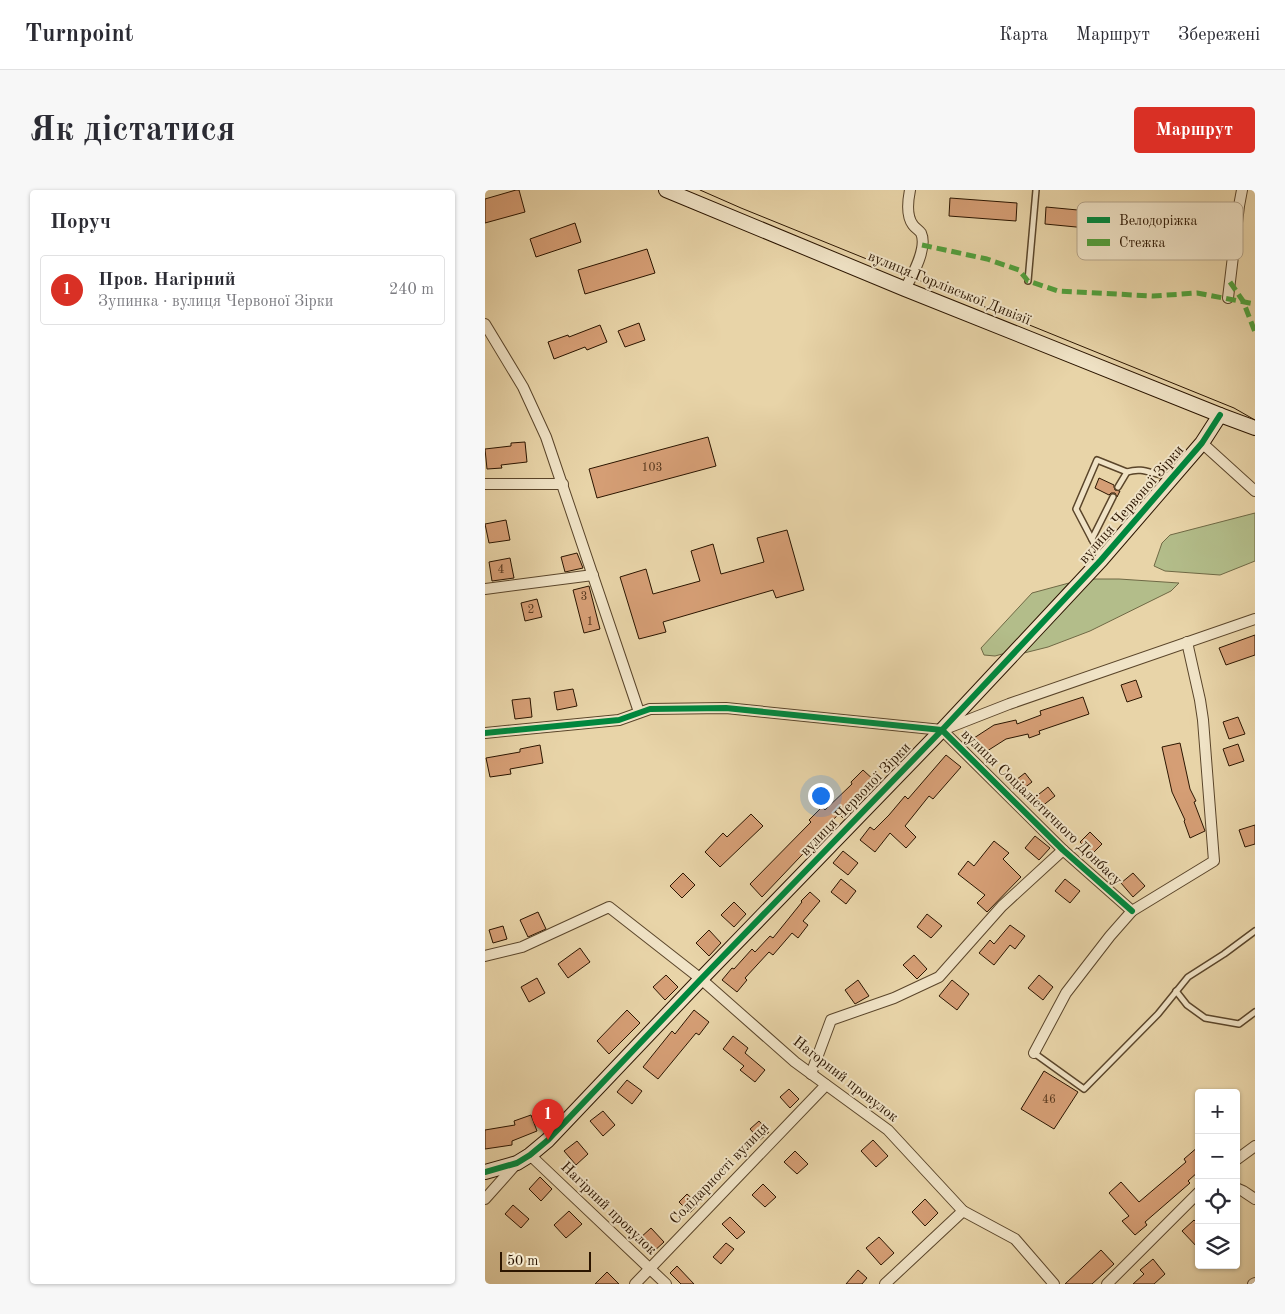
<!DOCTYPE html>
<html lang="uk">
<meta charset="utf-8">
<style>
body{margin:0;font-family:"Old Standard TT",serif;background:#f7f7f7;color:#2b2b33}
.controls{position:absolute;right:15px;bottom:15px;display:grid;overflow:hidden;border-radius:5px;box-shadow:0 1px 4px #0004}
.controls button{width:45px;height:45px;display:grid;place-items:center;padding:0;border:0;border-bottom:1px solid #e1e1e2;background:#fff;color:#2b2b33;font:25px sans-serif}
.scale{position:absolute;left:15px;bottom:12px;width:91px;box-sizing:border-box;padding-left:5px;border:2px solid #2b1500;border-top:0;font-size:14px;line-height:18px;white-space:nowrap;color:#2b1500;-webkit-text-stroke:4px #f0e3c6;paint-order:stroke}
.you{position:absolute;left:335px;top:605px;width:18px;height:18px;margin:-12px;border:4px solid #fff;border-radius:50%;background:#1a73e8;box-shadow:0 0 0 8px #1a73e833}
.badge{display:grid;place-items:center;width:32px;height:32px;border-radius:50%;background:#d93025;color:#fff;font-size:16px;font-weight:700}
.pin{position:absolute;translate:-50% -41px;filter:drop-shadow(0 1px 2px #0008)}
.pin::after{content:'';position:absolute;top:26px;width:18px;height:15px;background:inherit;clip-path:polygon(0 0,100% 0,50% 100%)}
.list{margin:0;padding:0;list-style:none}
h2{display:flex;justify-content:space-between;align-items:center;height:65px;margin:0;padding:0 20px;font-size:21px}
h2 small{font-size:16px;font-weight:400;color:#7c7c81}
.list li{display:grid;grid-template-columns:32px 1fr auto;gap:15px;align-items:center;box-sizing:border-box;height:70px;margin:0 10px 10px;padding:0 10px;border:1px solid #e1e1e2;border-radius:5px}
.list b{display:block;font-size:19px;white-space:nowrap}
.list p{margin:0;font-size:16px;white-space:nowrap;color:#7c7c81}
.list em{font-size:16px;font-style:normal;color:#7c7c81}
.icon{flex:none;width:28px;height:28px;fill:none;stroke:currentColor;stroke-width:2;stroke-linecap:round;stroke-linejoin:round}
.map{position:relative;flex:none;width:770px;height:1094px;overflow:hidden;border-radius:5px}
header{display:flex;align-items:center;gap:30px;box-sizing:border-box;height:70px;padding:0 25px;background:#fff;border-bottom:1px solid #e1e1e2}
header strong{font-size:24px}
nav{display:flex;gap:28px;margin-inline-start:auto;font-size:18px}
.intro{display:flex;align-items:center;justify-content:space-between;box-sizing:border-box;height:120px;padding:0 30px}
h1{margin:0;font-size:35px}
.button{padding:12px 22px;border-radius:5px;background:#d93025;color:#fff;font-size:18px;font-weight:700}
main{display:flex;gap:30px;padding:0 30px}
aside{flex:1;background:#fff;border-radius:5px;box-shadow:0 1px 4px #0004}
.map>svg:first-child{display:block}
.green{fill:#b3bd8a;stroke:#6f6945}
.building{fill:#d59e75;stroke:#2b1500}
.lines{fill:none;stroke-linecap:round;stroke-linejoin:round}
.lane-casing{stroke:#5a452a;stroke-width:8}
.street-casing{stroke:#5a452a;stroke-width:12}
.secondary-casing{stroke:#2b1500;stroke-width:16}
.lane{stroke:#f0e3c6;stroke-width:5}
.street{stroke:#f0e3c6;stroke-width:10}
.secondary{stroke:#f0e3c6;stroke-width:14}
.tram{stroke:#2b1500;stroke-width:1}
.quiet{stroke:#51a03c;stroke-width:5;stroke-dasharray:10 5;stroke-linecap:butt}
.cycleway-casing{stroke:#f0e3c6;stroke-width:9}
.cycleway{stroke:#00873e;stroke-width:6}
.labels{text-anchor:middle;dominant-baseline:central;stroke-width:4;stroke-linejoin:round;paint-order:stroke}
.number-label{font-size:12px;fill:#56371d}
.street-label{font-size:15px;fill:#2b1500;stroke:#f0e3c6}
.key{fill:#f0e3c6;stroke:#b5a58b;stroke-width:1}
.key-label{font-size:14px;fill:#2b1500}
</style>
<header>
<strong>Turnpoint</strong>
<nav><a>Карта</a><a>Маршрут</a><a>Збережені</a></nav>
</header>
<div class="intro"><h1>Як дістатися</h1><a class="button">Маршрут</a></div>
<main>
<aside>
<h2>Поруч<small></small></h2>
<ul class="list">
<li><span class="badge">1</span><div><b>Пров. Нагірний</b><p>Зупинка · вулиця Червоної Зірки</p></div><em>240 m</em></li>
</ul>
</aside>
<div class="map">
<svg width="770" height="1094" viewBox="0 0 770 1094">
<rect width="100%" height="100%" fill="#e8d4a8"/>
<filter id="stains"><feTurbulence type="fractalNoise" baseFrequency=".004" numOctaves="4"/><feColorMatrix values="0 0 0 0 .2 0 0 0 0 .09 0 0 0 0 .02 0 0 0 .5 -.17"/></filter>
<radialGradient id="worn" r=".72"><stop offset=".6" stop-color="#630" stop-opacity="0"/><stop offset="1" stop-color="#630" stop-opacity=".3"/></radialGradient>
<g class="green">
<polygon points="770,323 770,371 735,385 680,381 669,376 677,353 685,345"/>
<polygon points="605,389 634,389 694,393 686,401 605,441 563,457 539,463"/>
<polygon points="584,393 521,463 510,466 499,465 496,458 547,403"/>
</g>
<g class="building">
<polygon points="31,0 34,0 40,22 0,33 0,9"/>
<polygon points="465,8 532,13 531,31 464,26"/>
<polygon points="561,17 614,22 612,39 560,34"/>
<polygon points="90,33 96,52 51,67 45,49"/>
<polygon points="162,59 170,83 100,104 93,80"/>
<polygon points="154,133 160,150 140,157 133,141"/>
<polygon points="115,135 122,152 102,160 100,157 69,169 63,152 83,145 84,147"/>
<polygon points="223,247 231,276 112,308 104,279"/>
<polygon points="40,252 42,272 16,275 17,278 2,279 0,259 26,256 26,253"/>
<polygon points="614,288 629,295 629,297 630,300 635,301 632,307 630,303 626,303 624,305 610,298"/>
<polygon points="21,330 25,350 4,353 0,334"/>
<polygon points="302,340 319,400 291,408 288,400 178,432 181,442 154,449 135,387 161,379 168,404 215,391 206,361 228,354 236,384 279,372 272,348"/>
<polygon points="92,363 98,378 80,382 76,367"/>
<polygon points="25,368 29,388 7,391 4,372"/>
<polygon points="104,396 115,439 99,443 88,400"/>
<polygon points="52,409 57,427 40,431 36,413"/>
<polygon points="770,445 770,465 741,475 734,458"/>
<polygon points="651,490 657,507 642,512 636,495"/>
<polygon points="88,499 92,516 72,520 69,502"/>
<polygon points="598,507 604,524 554,541 555,544 544,548 543,544 521,549 499,563 489,548 509,535 531,530 532,534 556,525 555,521"/>
<polygon points="45,508 47,527 30,529 27,510"/>
<polygon points="753,527 760,544 744,549 738,532"/>
<polygon points="695,553 705,599 711,611 709,612 720,641 705,648 699,631 700,630 687,602 677,557"/>
<polygon points="753,554 759,571 744,576 738,559"/>
<polygon points="55,555 58,573 25,579 26,584 5,587 1,568 35,562 35,559"/>
<polygon points="461,565 476,577 448,609 444,606 420,636 431,647 421,658 405,643 390,662 375,650 385,637 389,640 404,625 420,606 423,609"/>
<polygon points="378,580 391,592 369,613 370,615 358,628 354,624 331,646 333,648 277,707 265,694 326,632 324,630 337,617 340,620 367,594 366,592"/>
<polygon points="540,583 547,592 534,602 527,593"/>
<polygon points="563,597 570,606 556,617 549,608"/>
<polygon points="266,624 278,636 235,677 220,662 238,643 242,647"/>
<polygon points="770,635 770,654 760,657 754,640"/>
<polygon points="605,642 617,654 607,664 595,652"/>
<polygon points="550,646 565,658 554,670 540,658"/>
<polygon points="509,651 524,663 518,669 536,687 502,722 492,713 500,705 473,684 483,671 489,676"/>
<polygon points="358,661 373,673 363,685 348,673"/>
<polygon points="198,683 210,695 197,708 185,696"/>
<polygon points="648,683 660,696 648,707 636,693"/>
<polygon points="356,689 371,701 361,714 346,702"/>
<polygon points="580,689 595,701 585,713 570,701"/>
<polygon points="325,702 335,711 318,731 323,735 313,748 307,743 288,765 284,762 260,788 262,790 252,802 237,790 247,778 249,779 267,759 270,762 285,746 288,748 317,712 316,711"/>
<polygon points="249,712 261,724 249,737 236,725"/>
<polygon points="53,722 61,739 43,747 35,730"/>
<polygon points="442,724 457,736 446,748 432,737"/>
<polygon points="525,735 540,746 530,759 525,755 509,775 494,763 505,750 509,754"/>
<polygon points="18,736 22,749 8,753 4,740"/>
<polygon points="224,740 236,753 224,766 211,753"/>
<polygon points="95,758 105,772 83,788 73,774"/>
<polygon points="429,765 442,779 432,789 418,775"/>
<polygon points="181,785 193,797 180,810 168,797"/>
<polygon points="554,785 568,797 558,810 543,798"/>
<polygon points="52,788 60,803 44,812 36,797"/>
<polygon points="373,790 384,806 370,814 360,800"/>
<polygon points="467,790 484,804 472,820 454,806"/>
<polygon points="142,820 155,833 124,864 112,851"/>
<polygon points="209,820 224,832 214,845 211,843 173,889 158,877 187,841 190,844"/>
<polygon points="248,846 263,858 260,863 280,880 270,892 255,880 259,876 238,859"/>
<polygon points="559,881 593,902 569,939 536,919"/>
<polygon points="142,890 157,901 147,914 132,902"/>
<polygon points="304,899 314,909 305,918 295,907"/>
<polygon points="118,921 130,935 118,946 105,931"/>
<polygon points="46,925 52,941 27,951 27,955 0,959 0,940 30,935 29,931"/>
<polygon points="274,931 284,942 275,950 265,939"/>
<polygon points="388,950 403,966 391,977 376,961"/>
<polygon points="92,951 103,964 91,975 79,961"/>
<polygon points="714,956 714,981 703,991 705,993 660,1032 662,1035 650,1045 637,1031 644,1026 624,1003 636,992 654,1012 701,972 699,969"/>
<polygon points="310,961 323,974 312,984 299,972"/>
<polygon points="55,987 67,999 56,1011 44,999"/>
<polygon points="278,994 291,1007 280,1017 267,1005"/>
<polygon points="202,1004 213,1014 205,1023 194,1012"/>
<polygon points="440,1009 453,1023 440,1036 427,1022"/>
<polygon points="28,1015 44,1029 36,1038 20,1024"/>
<polygon points="84,1021 97,1034 81,1048 69,1035"/>
<polygon points="245,1027 260,1042 252,1049 237,1034"/>
<polygon points="709,1030 714,1035 714,1059 697,1041"/>
<polygon points="166,1038 179,1052 167,1063 154,1049"/>
<polygon points="394,1047 409,1063 396,1075 381,1058"/>
<polygon points="241,1053 249,1059 236,1074 228,1067"/>
<polygon points="616,1060 629,1074 607,1094 580,1094"/>
<polygon points="668,1069 680,1084 669,1094 648,1094 659,1084 655,1080"/>
<polygon points="192,1076 209,1094 196,1094 185,1083"/>
<polygon points="373,1080 382,1088 377,1094 361,1094"/>
<polygon points="122,1082 134,1094 110,1094"/>
</g>
<g class="lines">
<defs>
<g id="lane">
<polyline points="543,91 551,0"/>
<path d="M633,297L642,282C661,276 668,287 685,285"/>
<polyline points="607,349 628,307"/>
<polyline points="615,368 612,359 591,319 612,270 642,282"/>
<polyline points="691,801 702,815 720,828 754,834 770,822"/>
<polyline points="549,863 599,899 673,824 703,787 739,764 770,741"/>
</g>
<g id="street">
<path d="M420,99C427,86 443,58 436,43C434,40 430,38 428,35C421,26 423,10 425,0"/>
<polyline points="743,108 754,16 757,0"/>
<polyline points="0,134 38,197 61,247 154,522"/>
<polyline points="717,253 770,301"/>
<polyline points="0,294 78,294"/>
<polyline points="0,399 108,385"/>
<polyline points="460,539 524,514 770,429"/>
<polyline points="0,543 134,530 165,519 241,518 457,540 578,660 647,721"/>
<polyline points="0,766 37,757 124,717 216,789 310,872 403,940 478,1021 530,1049 569,1094"/>
<polyline points="549,863 581,803 625,746 647,721 729,671 718,530 715,510 702,452"/>
<polyline points="326,884 346,830 409,808 454,787 517,716 578,660"/>
<polyline points="45,965 181,1094"/>
<polyline points="751,970 770,956"/>
<polyline points="751,998 758,1001 770,1009"/>
<polyline points="0,1009 32,973"/>
<polyline points="150,1094 341,895"/>
<polyline points="400,1094 478,1021"/>
<polyline points="622,1094 714,1002"/>
<polyline points="768,1094 770,1093"/>
</g>
<g id="secondary">
<polyline points="181,0 420,99 735,225 770,238"/>
<polyline points="0,982 32,973 45,965 63,950 216,789 457,540 616,370 717,253 735,225"/>
</g>
</defs>
<use href="#lane" class="lane-casing"/>
<use href="#street" class="street-casing"/>
<use href="#secondary" class="secondary-casing"/>
<use href="#lane" class="lane"/>
<use href="#street" class="street"/>
<use href="#secondary" class="secondary"/>
<polyline class="tram" points="215,0 256,18 749,218 770,230"/>
<g class="quiet">
<polyline points="437,55 502,69 534,80 543,91 573,101 668,106 712,103 770,114"/>
<polyline points="745,92 758,111 770,142"/>
</g>
<defs>
<g id="cycleway">
<polyline points="0,543 134,530 165,519 241,518 457,540 578,660 647,721"/>
<polyline points="0,982 32,973 45,965 63,950 216,789 457,540 616,370 717,253 735,225"/>
</g>
</defs>
<use href="#cycleway" class="cycleway-casing"/>
<use href="#cycleway" class="cycleway"/>
</g>
<g class="labels">
<g class="number-label">
<text x="167" y="278">103</text>
<text x="16" y="380">4</text>
<text x="99" y="407">3</text>
<text x="46" y="420">2</text>
<text x="105" y="432">1</text>
<text x="564" y="910">46</text>
</g>
<g class="street-label">
<text transform="translate(464 99) rotate(22)">вулиця Горлівської Дивізії</text>
<text transform="translate(647 315) rotate(-49)">вулиця Червоної Зірки</text>
<text transform="translate(371 610) rotate(-46)">вулиця Червоної Зірки</text>
<text transform="translate(556 618) rotate(44)">вулиця Соціалістичного Донбасу</text>
<text transform="translate(360 890) rotate(38)">Нагорний провулок</text>
<text transform="translate(235 984) rotate(-46)">Солідарності вулиця</text>
<text transform="translate(123 1019) rotate(44)">Нагірний провулок</text>
</g>
</g>
<rect x="592" y="12" width="166" height="58" rx="8" class="key"/>
<rect x="602" y="27" width="23" height="6" fill="#00873e"/>
<rect x="602" y="49" width="23" height="7" fill="#51a03c"/>
<g class="key-label">
<text x="634" y="35">Велодоріжка</text>
<text x="634" y="57">Стежка</text>
</g>
<rect width="100%" height="100%" filter="url(#stains)"/>
<rect width="100%" height="100%" fill="url(#worn)"/>
</svg>
<div class="controls">
<button>+</button>
<button>−</button>
<button><svg class="icon" aria-label="locate" viewBox="0 0 24 24"><circle cx="12" cy="12" r="6"/><path d="M12 2v4M12 18v4M2 12h4M18 12h4"/></svg></button>
<button><svg class="icon" aria-label="layers" viewBox="0 0 24 24"><path d="M12 4l9 5-9 5-9-5zM3 14l9 5 9-5"/></svg></button>
</div>
<div class="scale">50 m</div>
<div class="you"></div>
<div class="pin badge" style="left:63px;top:950px">1</div>
</div>
</main>
